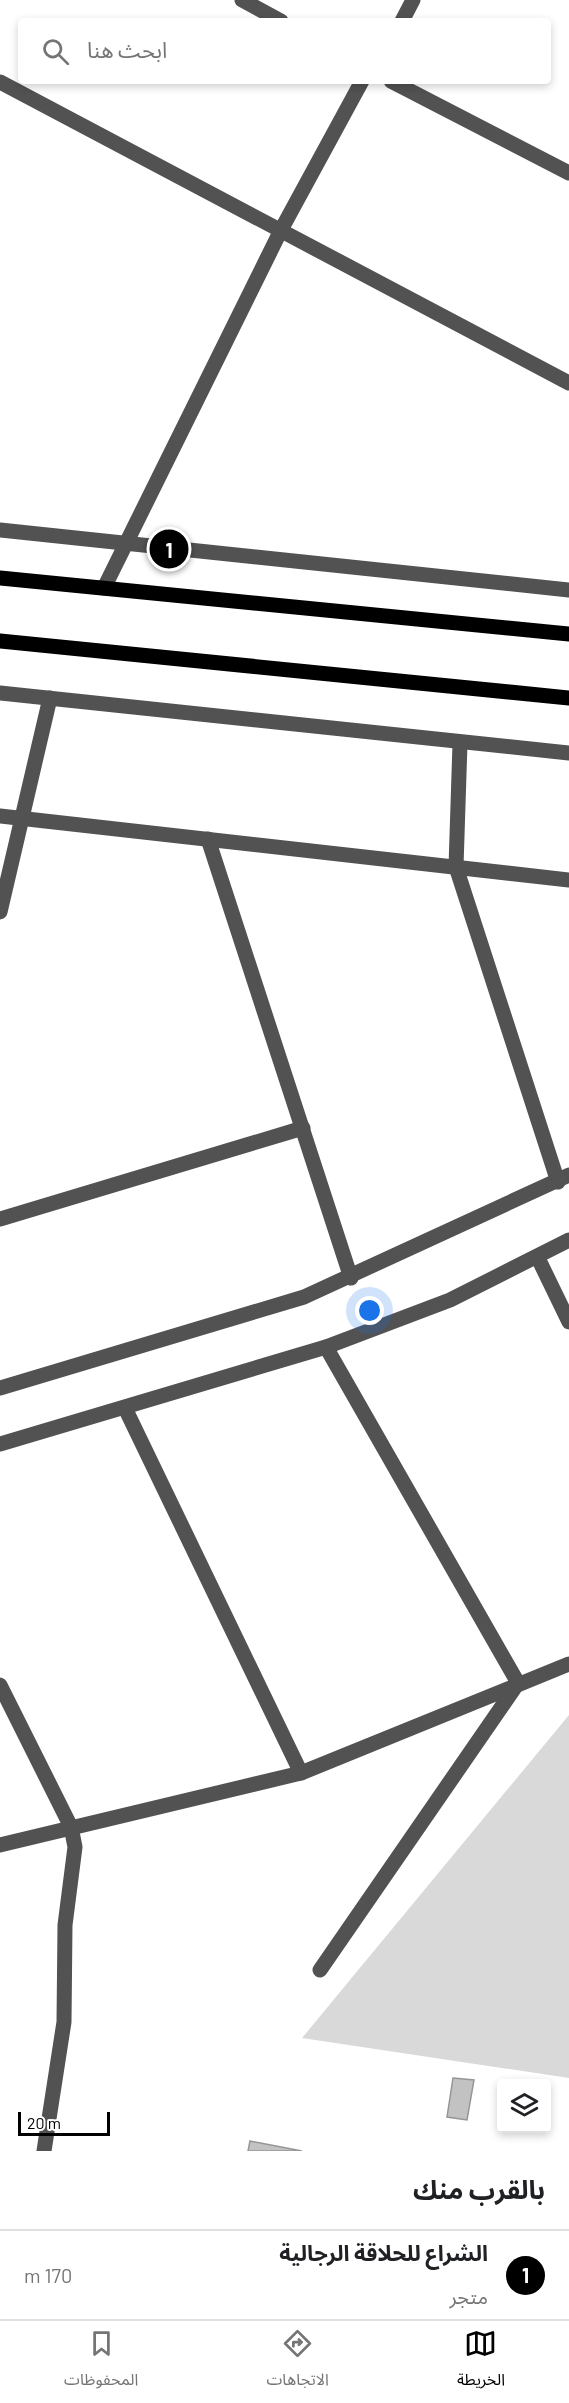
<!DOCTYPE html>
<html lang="ar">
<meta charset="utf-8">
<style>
body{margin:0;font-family:Barlow,"Noto Sans Arabic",sans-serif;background:#f6f6f6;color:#202124;direction:rtl}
.controls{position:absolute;right:18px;bottom:18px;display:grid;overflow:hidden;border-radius:6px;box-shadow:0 3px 9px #0003}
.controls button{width:54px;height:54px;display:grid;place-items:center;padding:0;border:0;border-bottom:2px solid #e0e0e0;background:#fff;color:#202124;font:30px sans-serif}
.scale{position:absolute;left:18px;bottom:15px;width:92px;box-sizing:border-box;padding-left:6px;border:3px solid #000;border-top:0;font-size:16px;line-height:21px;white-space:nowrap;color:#000;-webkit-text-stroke:4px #fff;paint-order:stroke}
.you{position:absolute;left:370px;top:1311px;width:21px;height:21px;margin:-15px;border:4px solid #fff;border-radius:50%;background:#1a73e8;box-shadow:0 0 0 9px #1a73e833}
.badge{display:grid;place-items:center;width:39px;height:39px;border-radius:50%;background:#000;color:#fff;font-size:20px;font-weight:700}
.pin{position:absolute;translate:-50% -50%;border:3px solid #fff;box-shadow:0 2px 6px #0006}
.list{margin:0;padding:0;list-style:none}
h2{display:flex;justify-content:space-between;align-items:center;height:78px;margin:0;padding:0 24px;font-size:26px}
h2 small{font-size:20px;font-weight:400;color:#757577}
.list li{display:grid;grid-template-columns:39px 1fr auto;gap:18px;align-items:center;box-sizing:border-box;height:90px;padding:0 24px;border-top:2px solid #e0e0e0}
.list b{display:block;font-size:22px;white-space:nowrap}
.list p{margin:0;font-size:20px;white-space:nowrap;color:#757577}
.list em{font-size:20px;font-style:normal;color:#757577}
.icon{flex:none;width:33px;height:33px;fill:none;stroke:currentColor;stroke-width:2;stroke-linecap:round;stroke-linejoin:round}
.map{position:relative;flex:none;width:569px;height:2151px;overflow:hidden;direction:ltr}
.search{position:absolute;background:#fff;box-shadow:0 3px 9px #0003;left:18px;right:18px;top:18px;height:66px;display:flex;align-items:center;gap:15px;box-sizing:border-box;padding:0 21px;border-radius:6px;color:#757577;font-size:22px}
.sheet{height:168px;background:#fff}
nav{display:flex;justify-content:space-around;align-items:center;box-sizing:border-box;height:84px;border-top:2px solid #e0e0e0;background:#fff;font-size:16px;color:#757577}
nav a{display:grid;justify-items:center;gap:3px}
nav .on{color:#000}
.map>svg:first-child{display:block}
.green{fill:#d9d9d9}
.building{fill:#c2c2c2;stroke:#969696;stroke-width:1.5}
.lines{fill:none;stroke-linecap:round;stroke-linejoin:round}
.minor{stroke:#525252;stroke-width:15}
.major{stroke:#000;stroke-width:15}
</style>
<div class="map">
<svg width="569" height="2151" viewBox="0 0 569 2151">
<rect width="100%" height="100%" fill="#fff"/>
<polygon class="green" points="569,1715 569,2078 302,2038"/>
<g class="building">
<polygon points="453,2078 474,2080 467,2120 447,2117"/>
<polygon points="250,2141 302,2151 248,2151"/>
</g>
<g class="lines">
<g class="minor">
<polyline points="242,0 281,21"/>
<polyline points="402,21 413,0"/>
<polyline points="391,81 569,173"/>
<polyline points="0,82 569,383"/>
<polyline points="0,530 569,590"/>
<polyline points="104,588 281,230 362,81"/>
<polyline points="0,693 569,753"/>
<polyline points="460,743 456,867 558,1182"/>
<polyline points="0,816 569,880"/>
<polyline points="208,839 351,1278"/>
<polyline points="0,912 50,698"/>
<polyline points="0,1219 303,1128"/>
<polyline points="538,1258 569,1322"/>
<polyline points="326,1347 518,1683"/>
<polyline points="0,1388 304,1297 569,1175"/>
<polyline points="125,1408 301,1773"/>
<polyline points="0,1444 326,1347 450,1300 569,1240"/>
<polyline points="0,1685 71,1827 75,1847 65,1925 64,2022 44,2151"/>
<polyline points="0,1845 301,1773 569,1664"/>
<polyline points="320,1970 518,1683"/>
</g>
<g class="major">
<polyline points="0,578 569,634"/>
<polyline points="0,641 569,698"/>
</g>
</g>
</svg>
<div class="controls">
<button><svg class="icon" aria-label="layers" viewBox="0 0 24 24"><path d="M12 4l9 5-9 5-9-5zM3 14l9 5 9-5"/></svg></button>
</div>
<div class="scale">20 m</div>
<div class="you"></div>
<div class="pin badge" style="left:169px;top:549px">1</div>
<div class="search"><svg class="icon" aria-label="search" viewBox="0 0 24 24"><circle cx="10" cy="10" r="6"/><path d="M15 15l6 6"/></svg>ابحث هنا</div>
</div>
<section class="sheet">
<h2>بالقرب منك<small></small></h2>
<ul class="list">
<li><span class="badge">1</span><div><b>الشراع للحلاقة الرجالية</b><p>متجر</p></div><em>170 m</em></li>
</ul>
</section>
<nav>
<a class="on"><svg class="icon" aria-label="map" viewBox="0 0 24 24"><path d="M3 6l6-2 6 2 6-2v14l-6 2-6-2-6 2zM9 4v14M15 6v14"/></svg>الخريطة</a>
<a><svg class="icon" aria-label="directions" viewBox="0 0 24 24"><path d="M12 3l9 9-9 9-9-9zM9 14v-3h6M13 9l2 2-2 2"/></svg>الاتجاهات</a>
<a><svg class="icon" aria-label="saved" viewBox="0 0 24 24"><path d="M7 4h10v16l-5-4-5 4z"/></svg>المحفوظات</a>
</nav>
